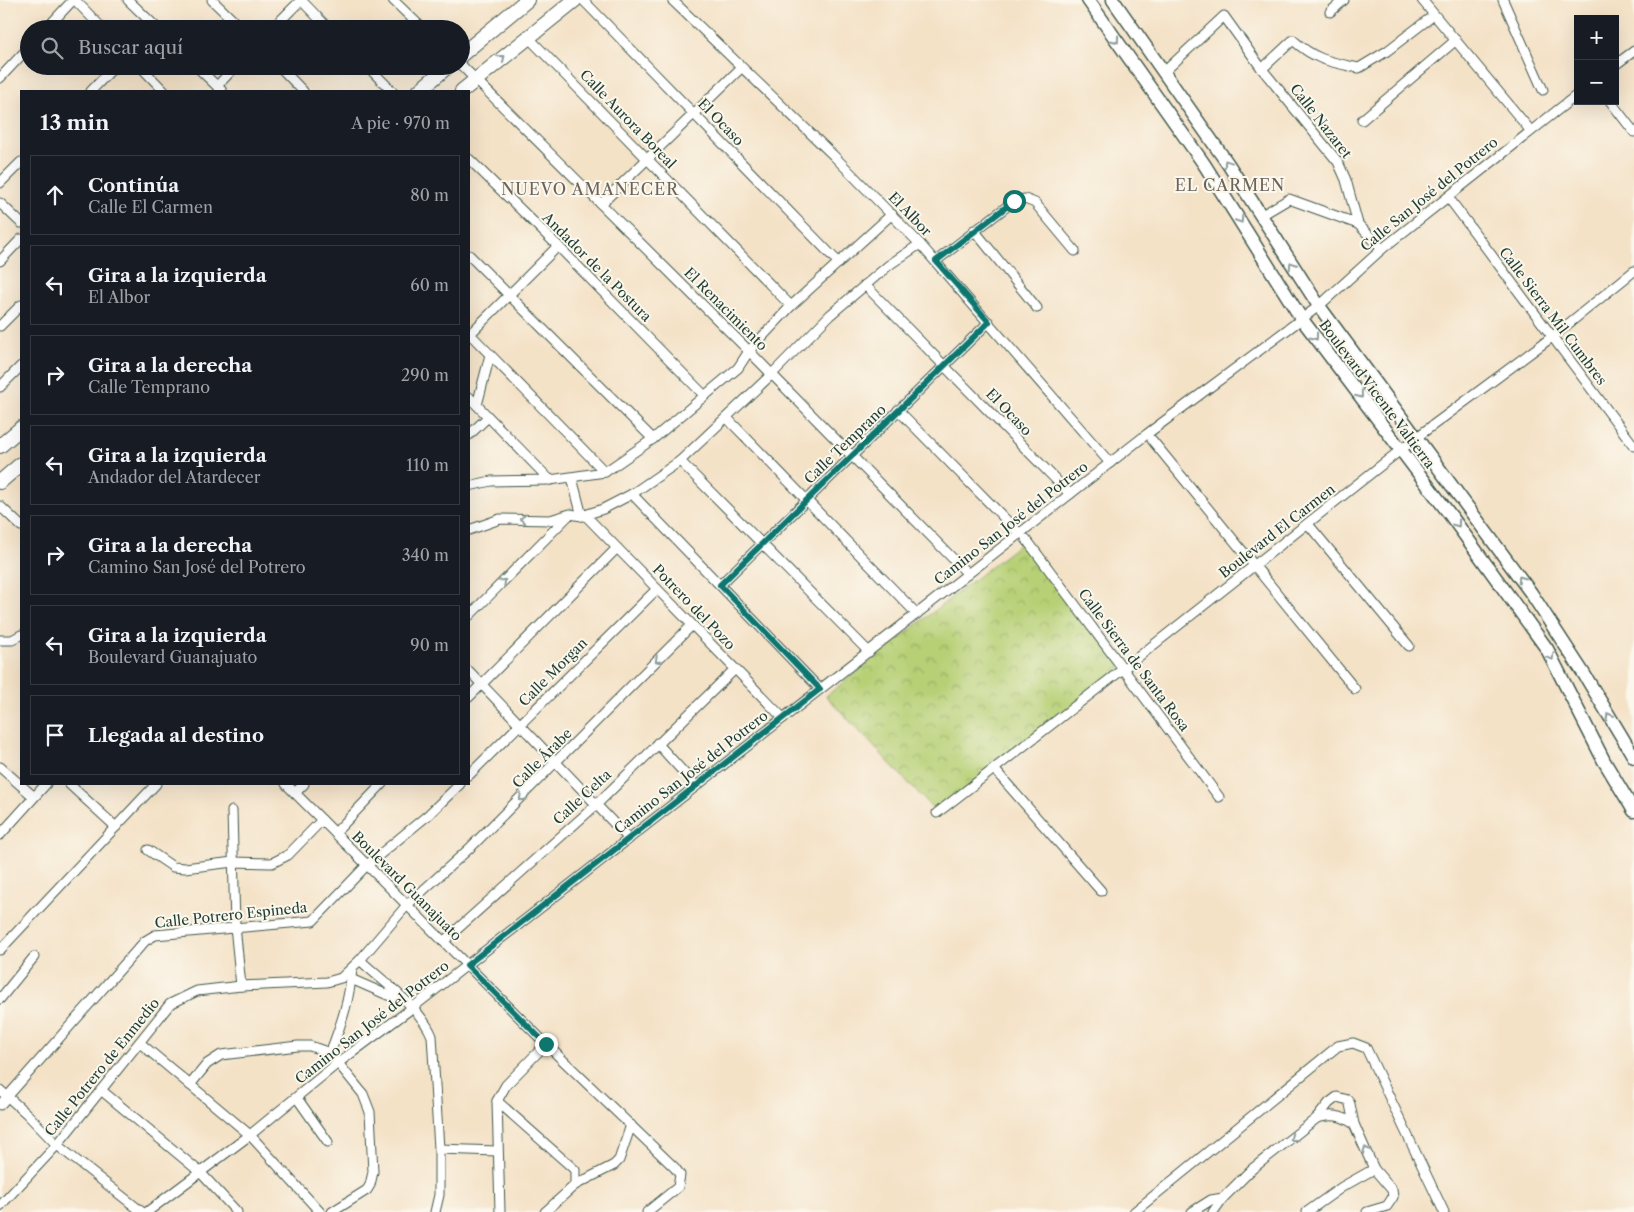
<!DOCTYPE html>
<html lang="es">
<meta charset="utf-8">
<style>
body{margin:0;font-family:"Libre Caslon Text",serif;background:#242831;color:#f1f3f6}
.controls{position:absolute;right:15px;top:15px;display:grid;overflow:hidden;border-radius:0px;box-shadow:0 5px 20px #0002}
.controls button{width:45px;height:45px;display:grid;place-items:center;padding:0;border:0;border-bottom:1px solid #363941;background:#171b24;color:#f1f3f6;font:25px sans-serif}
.stop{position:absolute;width:15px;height:15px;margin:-11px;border:4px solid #0f766e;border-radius:50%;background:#fff}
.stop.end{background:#0f766e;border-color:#fff;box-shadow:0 1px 5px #0008}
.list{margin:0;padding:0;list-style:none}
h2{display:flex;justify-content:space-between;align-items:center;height:65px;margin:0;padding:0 20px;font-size:21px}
h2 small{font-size:16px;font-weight:400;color:#9ea1a6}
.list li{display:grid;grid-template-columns:32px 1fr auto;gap:15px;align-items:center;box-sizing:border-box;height:80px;margin:0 10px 10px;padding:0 10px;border:1px solid #363941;border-radius:0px}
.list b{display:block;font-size:19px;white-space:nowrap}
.list p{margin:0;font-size:16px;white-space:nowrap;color:#9ea1a6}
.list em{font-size:16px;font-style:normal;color:#9ea1a6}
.icon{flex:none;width:28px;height:28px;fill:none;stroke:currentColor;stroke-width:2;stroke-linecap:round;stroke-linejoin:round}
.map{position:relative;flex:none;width:1634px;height:1212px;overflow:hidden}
.search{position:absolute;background:#171b24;box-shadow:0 5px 20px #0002;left:20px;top:20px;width:450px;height:55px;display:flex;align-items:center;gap:12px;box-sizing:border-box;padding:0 18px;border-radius:28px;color:#9ea1a6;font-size:19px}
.panel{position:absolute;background:#171b24;box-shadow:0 5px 20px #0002;left:20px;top:90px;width:450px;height:695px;border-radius:0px}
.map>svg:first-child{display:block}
.park{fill:url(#park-crowns);stroke:#6b8655}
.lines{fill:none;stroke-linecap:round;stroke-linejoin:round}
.minor-casing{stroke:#3f564a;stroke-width:11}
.secondary-casing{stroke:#3f564a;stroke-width:15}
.primary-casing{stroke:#3f564a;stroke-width:16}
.minor{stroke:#fff;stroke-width:9}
.secondary{stroke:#fff;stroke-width:12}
.primary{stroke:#fff;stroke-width:14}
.oneway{stroke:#8f9e9a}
.route{stroke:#0f766e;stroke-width:6}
.labels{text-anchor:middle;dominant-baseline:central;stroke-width:4;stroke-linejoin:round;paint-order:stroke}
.street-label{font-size:14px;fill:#1f3d34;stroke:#fbf7ec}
.quarter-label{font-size:16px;letter-spacing:1px;fill:#6b645b;stroke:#fbf7ec}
</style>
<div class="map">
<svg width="1634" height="1212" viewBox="0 0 1634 1212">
<defs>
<pattern id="park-crowns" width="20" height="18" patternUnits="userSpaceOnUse" patternTransform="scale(1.25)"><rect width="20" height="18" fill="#b7d076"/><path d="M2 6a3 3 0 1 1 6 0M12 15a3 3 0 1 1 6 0" fill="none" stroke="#94aa62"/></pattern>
</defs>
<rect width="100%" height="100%" fill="#fbf7ec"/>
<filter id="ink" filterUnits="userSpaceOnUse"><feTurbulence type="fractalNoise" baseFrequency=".02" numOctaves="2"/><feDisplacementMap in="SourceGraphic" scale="10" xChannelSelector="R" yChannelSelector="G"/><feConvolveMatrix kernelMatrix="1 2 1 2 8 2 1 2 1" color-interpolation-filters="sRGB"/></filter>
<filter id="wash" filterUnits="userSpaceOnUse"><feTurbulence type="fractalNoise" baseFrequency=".0096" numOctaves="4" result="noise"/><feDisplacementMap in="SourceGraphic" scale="20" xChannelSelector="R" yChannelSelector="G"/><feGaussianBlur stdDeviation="1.12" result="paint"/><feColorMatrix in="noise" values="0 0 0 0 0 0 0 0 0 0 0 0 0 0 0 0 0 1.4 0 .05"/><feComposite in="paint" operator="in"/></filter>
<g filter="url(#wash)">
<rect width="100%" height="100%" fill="#f4e2c7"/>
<polygon class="park" points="1026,539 1123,669 937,813 826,696"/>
</g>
<g filter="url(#ink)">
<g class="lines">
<defs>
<g id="minor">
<polyline points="75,0 103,29"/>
<polyline points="128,0 158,29"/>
<polyline points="212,0 242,29"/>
<polyline points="301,0 329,29"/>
<polyline points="393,0 423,29"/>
<polyline points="583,0 839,263"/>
<polyline points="672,0 833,155 920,244 1110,463"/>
<polyline points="1422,0 1530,130"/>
<polyline points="1503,0 1543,90"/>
<polyline points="1330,12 1344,0"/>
<polyline points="46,29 73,0"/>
<polyline points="272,29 301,0"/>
<polyline points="528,37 791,306"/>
<polyline points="461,65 749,351 968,574"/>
<polyline points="1615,65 1634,51"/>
<polyline points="140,66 164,91"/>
<polyline points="196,66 222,91"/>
<polyline points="279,66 303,91"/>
<polyline points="367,66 392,91"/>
<path d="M1262,69L1293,40C1315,60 1330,62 1359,68L1387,51L1434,15"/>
<polyline points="1164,72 1224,16 1262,69 1338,162 1346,180 1358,224 1382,249"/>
<polyline points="0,78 29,47"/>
<polyline points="217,86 236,66"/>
<polyline points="91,91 115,66"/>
<polyline points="1610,101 1634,132"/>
<polyline points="1362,120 1456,40"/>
<polyline points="469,159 558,246 704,395"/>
<polyline points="0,183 21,162"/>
<polyline points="1451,201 1634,446"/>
<polyline points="0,203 21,223"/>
<polyline points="601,204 741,68"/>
<polyline points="1262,215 1289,199 1358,224"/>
<polyline points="974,230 1037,308"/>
<polyline points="469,255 653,439"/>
<polyline points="0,261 21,239"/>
<polyline points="936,261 1014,201 1025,199 1035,203 1075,251"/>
<polyline points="865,285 1070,494"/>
<polyline points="0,326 21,305"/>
<polyline points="469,333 605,472"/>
<polyline points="470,334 558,246"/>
<polyline points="0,387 21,366"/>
<polyline points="469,397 550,480"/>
<polyline points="477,405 490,355"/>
<polyline points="898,410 1020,534"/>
<polyline points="727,418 917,614"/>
<polyline points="469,435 488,417"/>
<polyline points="1152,440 1355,689"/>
<polyline points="680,461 869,652"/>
<polyline points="572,478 582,516"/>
<polyline points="469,486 491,481 550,480 605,472 653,439 738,368 749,351 791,306 892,214"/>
<polyline points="632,494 820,689"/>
<polyline points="0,506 21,526"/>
<polyline points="585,515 783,718"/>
<polyline points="1308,524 1409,646"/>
<polyline points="469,530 500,519 550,520 570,514 582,516 603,509 632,494 680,461 771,375 830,315 889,265 920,244"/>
<polyline points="1026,539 1219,797"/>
<polyline points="720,585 989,322"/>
<polyline points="469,616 569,515"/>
<polyline points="0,640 12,640 21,635"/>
<polyline points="469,671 629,839"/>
<polyline points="469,697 617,548"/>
<polyline points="657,743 696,786"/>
<polyline points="0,767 33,796"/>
<polyline points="994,769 1101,891"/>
<polyline points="469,775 657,589"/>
<polyline points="69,784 116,827"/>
<polyline points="286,784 546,1044 675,1168 680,1175 678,1187 647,1212"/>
<polyline points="295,793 304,784"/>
<polyline points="232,811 235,926 241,986"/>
<polyline points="937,813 1123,669 1417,437 1552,337 1634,271"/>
<polyline points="335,833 382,784"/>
<polyline points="0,835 46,784"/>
<polyline points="148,850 173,867 185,868 233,862 272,863 288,855 322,820"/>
<polyline points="444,941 596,805 735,669"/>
<polyline points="0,950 156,784"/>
<path d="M360,960C382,981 421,1008 432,1036L439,1149V1195L435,1212"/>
<polyline points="351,979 399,1000"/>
<polyline points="0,999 34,957"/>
<polyline points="140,1043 250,1135 320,1212"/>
<path d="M330,1053C341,1025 350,999 352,968"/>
<polyline points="190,1085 207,1064 221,1055 298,1046 310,1046 330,1053 363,1094 370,1112 373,1172 370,1185 367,1190 332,1212"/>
<polyline points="0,1090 27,1114 57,1145 142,1212"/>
<polyline points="101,1090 200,1172 237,1212"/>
<polyline points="297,1098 328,1142"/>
<polyline points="497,1101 575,1170 575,1185 545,1212"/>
<polyline points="0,1105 145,941 155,935 313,921 367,865 428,815 460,784"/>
<path d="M1317,1118C1332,1114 1341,1115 1354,1124"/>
<polyline points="439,1149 497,1151"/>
<polyline points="575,1185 614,1165 619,1160 631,1125"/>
<polyline points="0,1206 57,1145 170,1004 197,991 241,986 327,982 341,978 360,960 407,905 471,847 692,625"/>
<polyline points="147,1212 250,1135 338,1063 412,1008 1147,434 1319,306 1382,249 1578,94"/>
<polyline points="500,1212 497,1101 506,1085 546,1044"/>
<polyline points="1134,1212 1338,1046 1353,1043 1366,1048 1444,1212"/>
<polyline points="1192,1212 1211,1200 1223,1198 1252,1169 1317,1118 1329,1103 1337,1097 1348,1100 1350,1104 1354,1124 1374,1169 1392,1190 1393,1197 1387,1206 1367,1212"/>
<polyline points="1213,1212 1223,1198"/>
<polyline points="1307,1212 1342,1187 1374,1169"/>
</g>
<g id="secondary">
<polyline points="1088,0 1204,164 1301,318 1451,516 1547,649 1604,761 1634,811"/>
<polyline points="1113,0 1228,164 1319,306 1531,593 1584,674 1634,757"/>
</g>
<g id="primary">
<polyline points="461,55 527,0"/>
<polyline points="419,91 448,66"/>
<polyline points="462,91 575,0"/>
<polyline points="0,446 21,428"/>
<polyline points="0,482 21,464"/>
</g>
</defs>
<use href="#minor" class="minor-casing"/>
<use href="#secondary" class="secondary-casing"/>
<use href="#primary" class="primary-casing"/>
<use href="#minor" class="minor"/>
<use href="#secondary" class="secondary"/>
<use href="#primary" class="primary"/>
</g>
<defs><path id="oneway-chevron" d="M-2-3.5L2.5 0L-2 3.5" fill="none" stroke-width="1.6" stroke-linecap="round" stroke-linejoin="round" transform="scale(1.25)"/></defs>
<g class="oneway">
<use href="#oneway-chevron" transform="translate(1116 40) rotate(54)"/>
<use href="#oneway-chevron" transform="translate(502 58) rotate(-39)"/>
<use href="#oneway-chevron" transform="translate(1227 163) rotate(-124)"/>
<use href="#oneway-chevron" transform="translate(1240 220) rotate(58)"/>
<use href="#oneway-chevron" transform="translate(1292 265) rotate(-123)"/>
<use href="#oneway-chevron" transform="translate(1315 337) rotate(54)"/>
<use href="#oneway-chevron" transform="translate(1360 395) rotate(51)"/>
<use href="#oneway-chevron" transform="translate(523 519) rotate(-179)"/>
<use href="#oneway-chevron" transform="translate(1457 524) rotate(54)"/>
<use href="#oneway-chevron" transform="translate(1521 579) rotate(-125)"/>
<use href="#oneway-chevron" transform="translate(503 582) rotate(-45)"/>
<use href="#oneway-chevron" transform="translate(1551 657) rotate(59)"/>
<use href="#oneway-chevron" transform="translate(658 660) rotate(135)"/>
<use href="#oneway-chevron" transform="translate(1609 716) rotate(-120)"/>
<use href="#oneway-chevron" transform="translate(522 798) rotate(136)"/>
<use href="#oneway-chevron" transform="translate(1293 1138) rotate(142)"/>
<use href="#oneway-chevron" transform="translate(1366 1150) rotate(-114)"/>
</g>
</g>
<g class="lines" filter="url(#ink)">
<polyline class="route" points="546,1044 467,965 820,689 720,585 989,322 936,261 1014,201"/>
</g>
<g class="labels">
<g class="street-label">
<text transform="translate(628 119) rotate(46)">Calle Aurora Boreal</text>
<text transform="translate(1321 121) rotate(52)">Calle Nazaret</text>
<text transform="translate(721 122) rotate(46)">El Ocaso</text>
<text transform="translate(1429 194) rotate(-39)">Calle San José del Potrero</text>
<text transform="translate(910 214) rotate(46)">El Albor</text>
<text transform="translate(597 267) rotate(45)">Andador de la Postura</text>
<text transform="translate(726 309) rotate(45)">El Renacimiento</text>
<text transform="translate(1553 316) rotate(53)">Calle Sierra Mil Cumbres</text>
<text transform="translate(1377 394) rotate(53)">Boulevard Vicente Valtierra</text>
<text transform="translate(1009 412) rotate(46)">El Ocaso</text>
<text transform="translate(845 444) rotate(-44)">Calle Temprano</text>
<text transform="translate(1011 523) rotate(-38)">Camino San José del Potrero</text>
<text transform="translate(1277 531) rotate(-38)">Boulevard El Carmen</text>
<text transform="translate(694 607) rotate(46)">Potrero del Pozo</text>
<text transform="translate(1134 660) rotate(53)">Calle Sierra de Santa Rosa</text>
<text transform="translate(553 672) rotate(-45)">Calle Morgan</text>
<text transform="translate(542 758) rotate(-45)">Calle Árabe</text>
<text transform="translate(691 772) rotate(-38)">Camino San José del Potrero</text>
<text transform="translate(582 797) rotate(-43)">Calle Celta</text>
<text transform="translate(407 886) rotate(45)">Boulevard Guanajuato</text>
<text transform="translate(231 915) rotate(-6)">Calle Potrero Espineda</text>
<text transform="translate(372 1022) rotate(-38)">Camino San José del Potrero</text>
<text transform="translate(102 1067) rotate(-51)">Calle Potrero de Enmedio</text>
</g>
<g class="quarter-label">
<text x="1230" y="185">EL CARMEN</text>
<text x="590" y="189">NUEVO AMANECER</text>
</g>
</g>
</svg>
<div class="controls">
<button>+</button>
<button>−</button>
</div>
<div class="stop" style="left:1014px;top:201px"></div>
<div class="stop end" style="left:546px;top:1044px"></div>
<div class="search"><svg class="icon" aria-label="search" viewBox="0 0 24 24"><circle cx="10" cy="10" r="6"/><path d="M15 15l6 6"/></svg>Buscar aquí</div>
<section class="panel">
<h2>13 min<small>A pie · 970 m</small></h2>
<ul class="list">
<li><svg class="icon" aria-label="ahead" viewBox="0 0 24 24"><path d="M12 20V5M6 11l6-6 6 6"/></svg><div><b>Continúa</b><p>Calle El Carmen</p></div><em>80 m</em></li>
<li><svg class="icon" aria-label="left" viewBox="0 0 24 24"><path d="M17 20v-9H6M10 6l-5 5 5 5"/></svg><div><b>Gira a la izquierda</b><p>El Albor</p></div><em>60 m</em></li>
<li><svg class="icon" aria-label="right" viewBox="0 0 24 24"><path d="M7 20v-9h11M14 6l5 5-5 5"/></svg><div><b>Gira a la derecha</b><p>Calle Temprano</p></div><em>290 m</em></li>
<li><svg class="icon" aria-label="left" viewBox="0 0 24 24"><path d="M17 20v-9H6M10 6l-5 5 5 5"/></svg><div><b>Gira a la izquierda</b><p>Andador del Atardecer</p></div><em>110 m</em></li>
<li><svg class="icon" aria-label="right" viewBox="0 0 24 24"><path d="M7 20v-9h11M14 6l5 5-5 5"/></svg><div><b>Gira a la derecha</b><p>Camino San José del Potrero</p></div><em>340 m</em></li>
<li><svg class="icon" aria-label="left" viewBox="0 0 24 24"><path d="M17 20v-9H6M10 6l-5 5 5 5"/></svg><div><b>Gira a la izquierda</b><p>Boulevard Guanajuato</p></div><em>90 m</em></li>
<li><svg class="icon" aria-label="arrive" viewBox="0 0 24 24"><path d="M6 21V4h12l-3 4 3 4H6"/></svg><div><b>Llegada al destino</b></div></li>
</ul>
</section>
</div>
